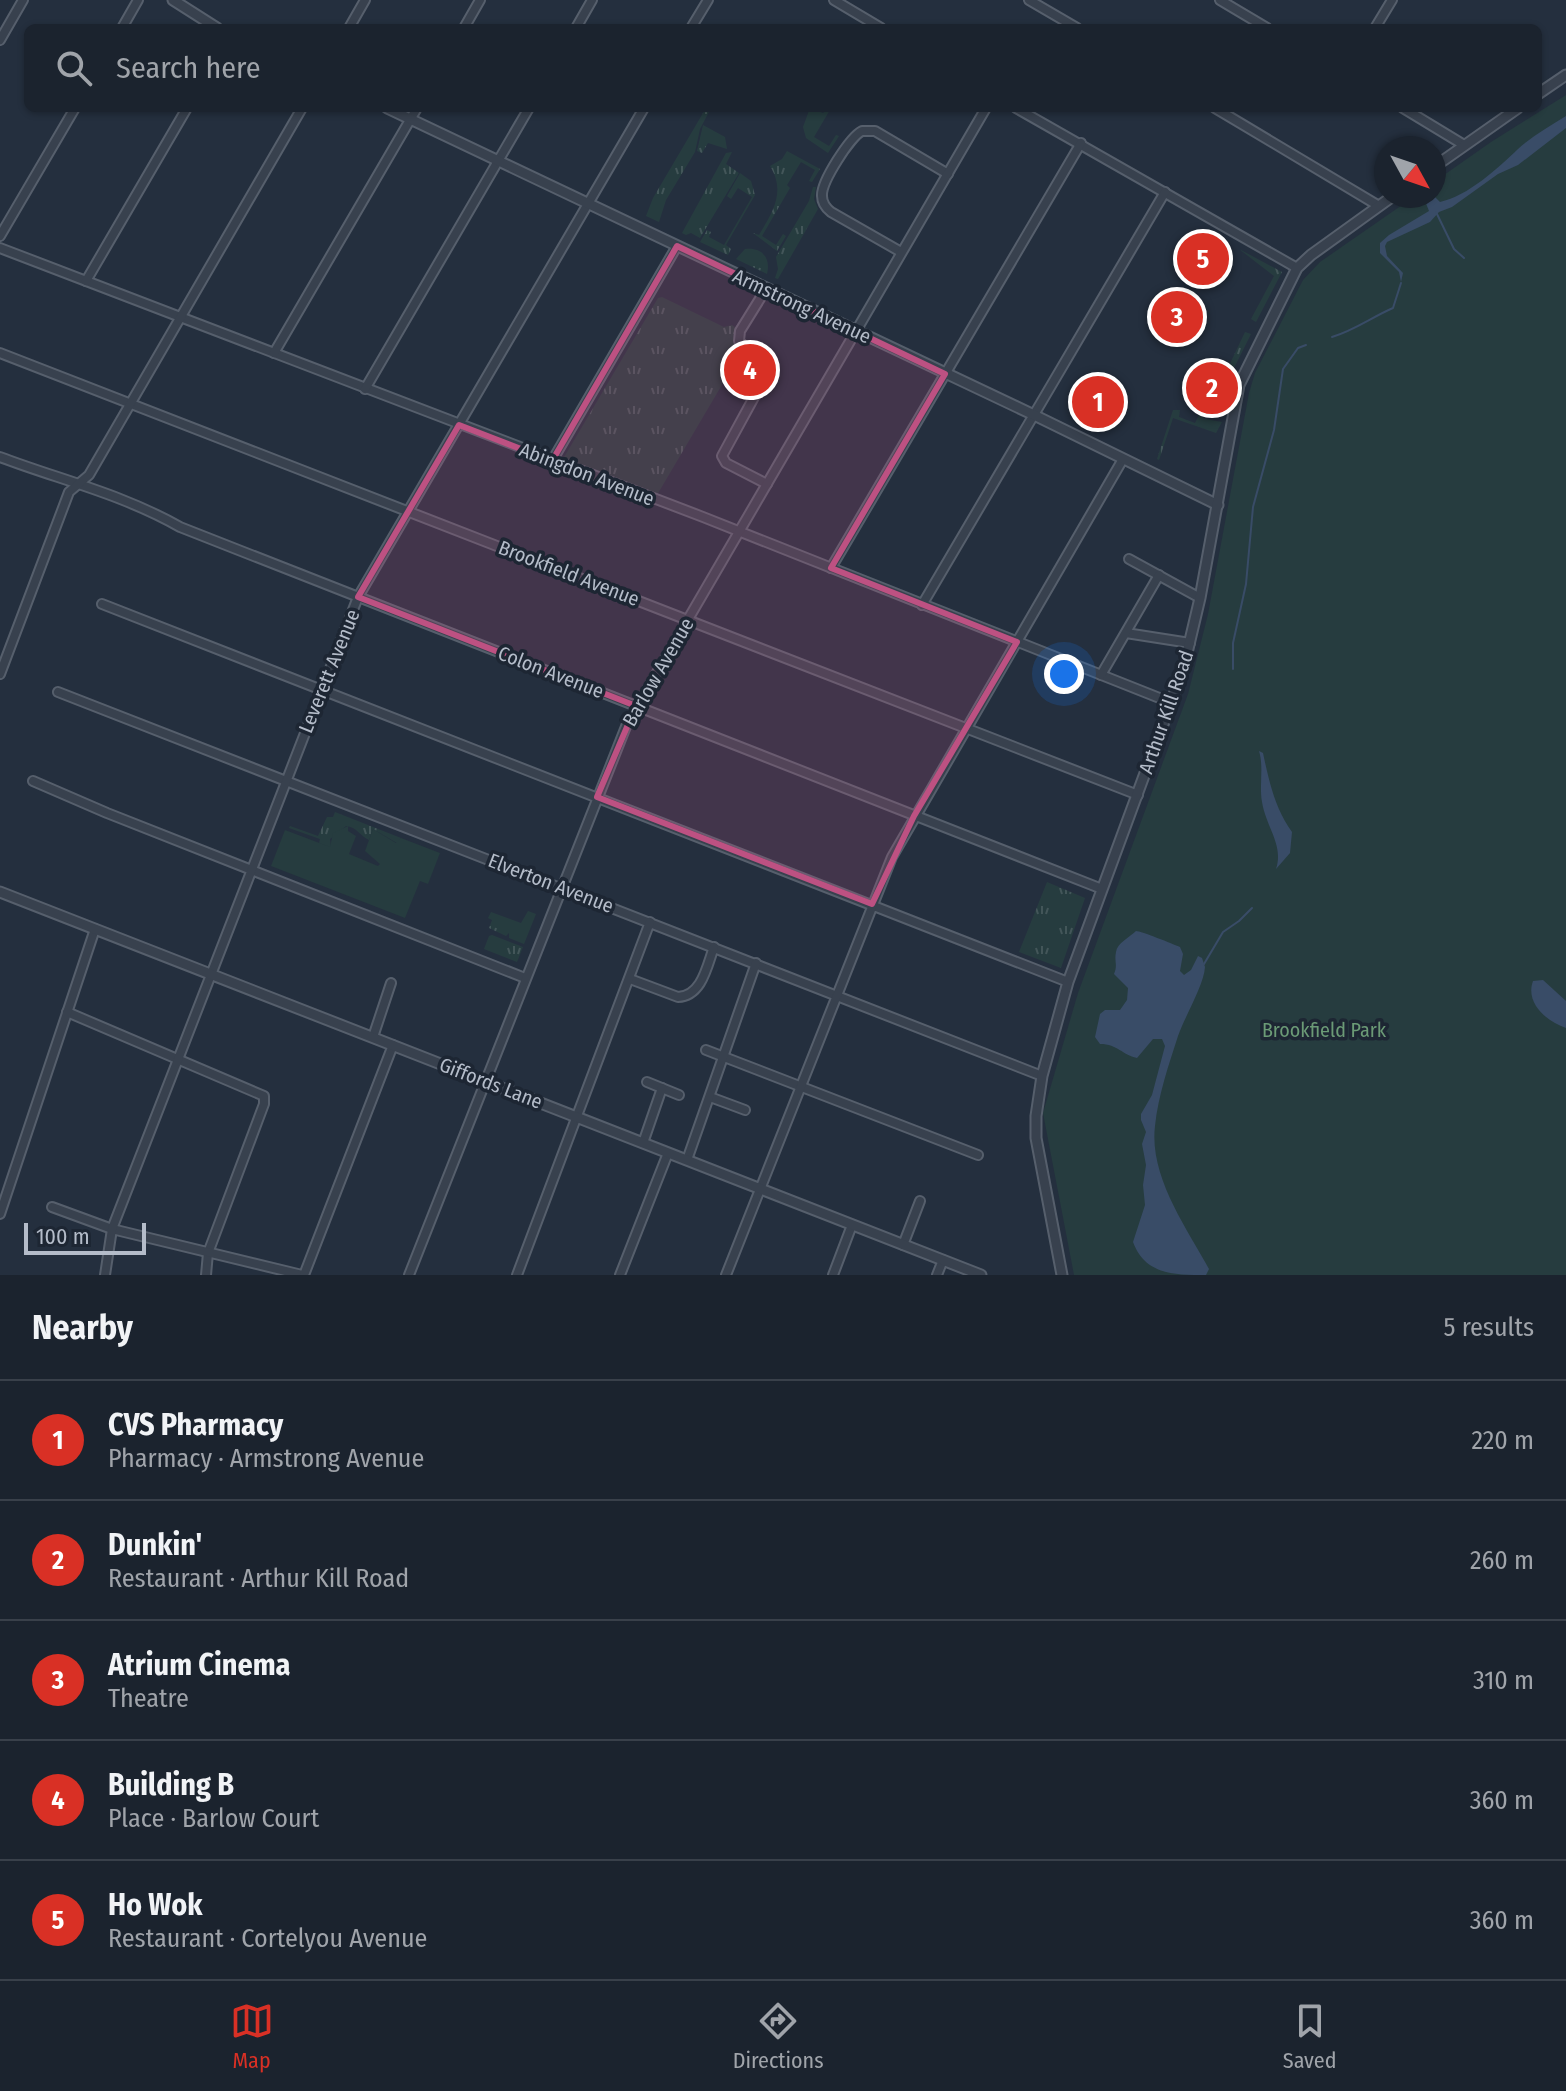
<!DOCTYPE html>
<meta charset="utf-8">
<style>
body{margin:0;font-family:"Fira Sans Condensed",sans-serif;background:#282f3a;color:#f1f3f6}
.compass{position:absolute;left:1374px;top:136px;width:72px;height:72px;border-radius:50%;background:#1b232e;box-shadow:0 2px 6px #0004;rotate:130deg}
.scale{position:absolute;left:24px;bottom:20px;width:122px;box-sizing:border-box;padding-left:8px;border:4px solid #b4bcc9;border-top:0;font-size:22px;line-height:28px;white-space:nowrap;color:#b4bcc9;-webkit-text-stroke:6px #1d2633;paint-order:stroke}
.you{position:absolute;left:1064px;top:674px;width:28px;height:28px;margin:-20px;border:6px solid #fff;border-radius:50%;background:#1a73e8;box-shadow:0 0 0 12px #1a73e833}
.badge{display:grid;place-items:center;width:52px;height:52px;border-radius:50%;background:#d93025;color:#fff;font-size:26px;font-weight:700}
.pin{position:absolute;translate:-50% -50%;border:4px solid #fff;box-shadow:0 2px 8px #0006}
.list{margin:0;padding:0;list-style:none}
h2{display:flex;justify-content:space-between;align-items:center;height:104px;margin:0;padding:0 32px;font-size:34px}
h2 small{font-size:26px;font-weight:400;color:#a0a4aa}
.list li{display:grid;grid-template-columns:52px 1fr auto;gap:24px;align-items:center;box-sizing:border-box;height:120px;padding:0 32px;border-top:2px solid #39404a}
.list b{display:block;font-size:30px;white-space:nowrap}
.list p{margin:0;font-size:26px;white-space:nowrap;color:#a0a4aa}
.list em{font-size:26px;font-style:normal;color:#a0a4aa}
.icon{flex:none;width:44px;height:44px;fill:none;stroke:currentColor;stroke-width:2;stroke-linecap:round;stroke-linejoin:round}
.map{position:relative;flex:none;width:1566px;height:1275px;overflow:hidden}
.search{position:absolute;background:#1b232e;box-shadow:0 2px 6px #0004;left:24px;right:24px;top:24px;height:88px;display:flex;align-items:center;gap:20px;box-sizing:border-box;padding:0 28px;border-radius:12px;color:#a0a4aa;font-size:30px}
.sheet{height:704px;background:#1b232e}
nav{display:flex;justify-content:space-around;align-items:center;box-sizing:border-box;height:112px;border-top:2px solid #39404a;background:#1b232e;font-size:22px;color:#a0a4aa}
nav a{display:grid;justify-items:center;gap:4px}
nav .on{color:#d93025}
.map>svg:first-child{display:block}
.grass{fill:url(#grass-tufts)}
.green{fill:#263c3f}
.water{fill:#394c67}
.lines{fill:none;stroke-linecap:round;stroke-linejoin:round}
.stream{stroke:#394c67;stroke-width:2}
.minor-casing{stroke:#565f6c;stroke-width:12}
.tertiary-casing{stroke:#565f6c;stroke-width:13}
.minor{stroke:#38414e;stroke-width:8}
.tertiary{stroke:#38414e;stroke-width:9}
.marked{fill:#bd5182;fill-opacity:0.2;stroke:#bd5182;stroke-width:6;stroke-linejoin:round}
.labels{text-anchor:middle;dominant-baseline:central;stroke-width:7;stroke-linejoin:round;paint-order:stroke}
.street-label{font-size:20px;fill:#b4bcc9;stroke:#1d2633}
.park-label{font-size:20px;fill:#6b9a76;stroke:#1d2633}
</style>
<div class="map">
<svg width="1566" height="1275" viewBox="0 0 1566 1275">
<defs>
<pattern id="grass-tufts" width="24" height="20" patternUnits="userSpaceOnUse" patternTransform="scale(2)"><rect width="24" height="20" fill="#263c3f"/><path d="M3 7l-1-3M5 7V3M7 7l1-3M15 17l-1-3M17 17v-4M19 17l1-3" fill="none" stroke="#435659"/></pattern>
</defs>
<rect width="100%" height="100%" fill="#242f3e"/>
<g class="grass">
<polygon points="706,108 711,108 700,129 695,152 666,200 659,222 646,216 653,198"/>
<polygon points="810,108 823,113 831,108 814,137 829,146 836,135 839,136 828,153 806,138 803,127"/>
<polygon points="703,125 725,137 727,149 708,143 702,153 697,151"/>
<path d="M787,151L820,169L812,182L809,181L815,170L801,162L787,185L790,188L762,236L776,245L783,234L786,236L777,251L753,233L759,235C773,211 786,192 770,166L782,159Z"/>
<polygon points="732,152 726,164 739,173 700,238 691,233 686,235 682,233 726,153"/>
<polygon points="740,173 751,181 755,195 726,245 731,249 728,255 700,242 707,230 711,232 709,237 724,245 752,197 738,188 731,199 727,196"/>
<polygon points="813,187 816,187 814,199 818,209 778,279 775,278 778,269 776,257 809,201"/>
<path d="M745,249C762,247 771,258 767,274L736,259Z"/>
<polygon points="1239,249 1282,272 1256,322 1251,319 1274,276"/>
<polygon points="662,297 724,327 732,325 736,328 736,357 726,378 657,495 563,459 658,298"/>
<polygon points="1245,332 1251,334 1230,376 1224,407 1218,397 1226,372"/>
<polygon points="1173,410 1180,410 1179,417 1195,423 1199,415 1205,419 1222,422 1216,433 1173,418 1159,460 1157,459"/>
<path d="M335,812L401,838L397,843L373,829L369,840C360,836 357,827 346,826L330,839L331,848L319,843L320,839L289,828L290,826L318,836L327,817H333Z"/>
<polygon points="1047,882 1085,898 1061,968 1019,952"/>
<polygon points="528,911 536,914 524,944 509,938 509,933 506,936 489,928 492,920 488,918 491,912 521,923"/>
<polygon points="492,935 523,947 517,962 484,949 489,936"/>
</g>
<g class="green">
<polygon points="1566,95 1566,1275 1074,1275 1043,1113 1078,993 1188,694 1208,614 1249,393 1255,373 1303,280 1320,262 1415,196 1434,196 1434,182 1491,142"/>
<polygon points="348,826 348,831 356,836 349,854 378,866 380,864 365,851 373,829 396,843 401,838 440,853 428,884 420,881 405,918 271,866 285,830 330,847 333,833"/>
</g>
<g class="water">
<path d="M1566,116V128L1518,165L1498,174L1452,207L1439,212L1430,222L1387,242L1385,246L1387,256L1403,273L1401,282L1399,272L1380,253V243L1389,235L1429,211L1423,196H1434L1440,202C1468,196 1498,168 1518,149C1532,136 1550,126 1566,116Z"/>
<path d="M1259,751L1263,753C1269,781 1275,809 1292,832L1290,853L1276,869C1284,845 1266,827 1262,802C1259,785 1264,767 1259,751Z"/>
<path d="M1136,931C1141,931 1173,944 1180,947L1183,954L1180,971L1184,975L1191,970L1198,956L1202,958L1205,967C1204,985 1185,1016 1178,1036C1169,1064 1158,1096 1155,1126C1149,1176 1186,1227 1209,1269L1206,1275C1175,1275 1145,1275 1133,1242L1145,1205L1143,1185L1146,1165L1142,1144L1146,1132L1141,1120V1114L1152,1095L1165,1046L1162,1039H1153L1137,1058C1122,1055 1118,1044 1100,1044L1095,1037L1100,1014L1105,1010H1120L1127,1000L1128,988L1114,974C1118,965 1114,961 1116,952C1117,943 1130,937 1136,931Z"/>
<path d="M1543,980L1566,1001V1028C1546,1021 1525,1003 1533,981Z"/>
</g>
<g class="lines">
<g class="stream">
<polyline points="1436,212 1454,249 1464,258"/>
<path d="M1332,337C1355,330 1372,317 1393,308L1401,283"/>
<polyline points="1233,669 1233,643 1246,584 1253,507 1274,430 1283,369 1298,348 1306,345"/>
<polyline points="1204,964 1223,932 1239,921 1252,908"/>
</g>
<defs>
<g id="minor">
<polyline points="834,0 881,28"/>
<polyline points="1029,0 1077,28"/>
<polyline points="1220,0 1267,28"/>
<polyline points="122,28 138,0"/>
<polyline points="349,28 365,0"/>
<polyline points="464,28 480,0"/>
<polyline points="576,28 592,0"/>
<polyline points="691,28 708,0"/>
<polyline points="1375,28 1392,0"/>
<polyline points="0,40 23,0"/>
<polyline points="1016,108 1297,268"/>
<polyline points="1215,108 1379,206"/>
<polyline points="1403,108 1464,145"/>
<polyline points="0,236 75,108"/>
<polyline points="0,248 703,517 1172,703"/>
<path d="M901,252L831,212C826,208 822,203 822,196C821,182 850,137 862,131H875L948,174"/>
<polyline points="86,281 187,108"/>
<polyline points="766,289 740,331 739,341 744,346 770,360 771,366 722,456 726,463 767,484"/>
<polyline points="0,353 1138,795"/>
<polyline points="274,353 417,108"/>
<polyline points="365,389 529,108"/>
<path d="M0,457C61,480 122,494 180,527L1102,889"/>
<polyline points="552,461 677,246"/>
<polyline points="1129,559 1200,598"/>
<polyline points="831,568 1081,143"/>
<polyline points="102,604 1068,982"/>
<polyline points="922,605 1165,192"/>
<polyline points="1126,633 1190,643"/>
<polyline points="0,674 69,492 89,475 302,108"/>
<polyline points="1101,675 1159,575"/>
<polyline points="58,692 1042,1076"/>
<polyline points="33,781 107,813 525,978"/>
<path d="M630,979L678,997C702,996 707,966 714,947"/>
<polyline points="67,1012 264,1096 264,1104 208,1253 206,1275"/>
<polyline points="373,1037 391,983"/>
<polyline points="706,1050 978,1155"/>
<polyline points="647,1082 679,1095"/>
<polyline points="710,1097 745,1110"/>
<polyline points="643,1143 662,1088"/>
<polyline points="687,1160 756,963"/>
<polyline points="52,1207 112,1229 302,1275"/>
<polyline points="0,1214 95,929"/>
<polyline points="903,1245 920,1201"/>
<polyline points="105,1275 112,1229 358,597 644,108"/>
<polyline points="304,1275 393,1045"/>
<polyline points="409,1275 627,724 986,108"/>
<polyline points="517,1275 650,922"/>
<polyline points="620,1275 668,1153"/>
<polyline points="726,1275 892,857 1123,459"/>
<polyline points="833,1275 852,1225"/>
<polyline points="937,1275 943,1260"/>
</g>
<g id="tertiary">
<polyline points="173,0 217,28"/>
<polyline points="1538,94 1566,75"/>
<polyline points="387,108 1034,415 1218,505"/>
<polyline points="1434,167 1518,108"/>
<polyline points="0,892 981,1275"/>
<polyline points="1062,1275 1036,1138 1036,1116 1042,1076 1068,982 1183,670 1200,598 1239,385 1297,268 1311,255 1393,196"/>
</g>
</defs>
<use href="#minor" class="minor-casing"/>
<use href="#tertiary" class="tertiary-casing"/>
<use href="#minor" class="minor"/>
<use href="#tertiary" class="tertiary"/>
</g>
<path class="marked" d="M677,246L945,374L831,568L1017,642L914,816L872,904L597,797L636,706L358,597L459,425L552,461Z"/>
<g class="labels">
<g class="street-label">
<text transform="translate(802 306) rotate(25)">Armstrong Avenue</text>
<text transform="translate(587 474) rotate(21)">Abingdon Avenue</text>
<text transform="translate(569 573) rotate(21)">Brookfield Avenue</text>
<text transform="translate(329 671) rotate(-68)">Leverett Avenue</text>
<text transform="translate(551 672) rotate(21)">Colon Avenue</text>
<text transform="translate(658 672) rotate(-60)">Barlow Avenue</text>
<text transform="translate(1166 712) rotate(-71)">Arthur Kill Road</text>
<text transform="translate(551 883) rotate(21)">Elverton Avenue</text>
<text transform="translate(491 1083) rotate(21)">Giffords Lane</text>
</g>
<g class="park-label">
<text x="1324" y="1030">Brookfield Park</text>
</g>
</g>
</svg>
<svg class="compass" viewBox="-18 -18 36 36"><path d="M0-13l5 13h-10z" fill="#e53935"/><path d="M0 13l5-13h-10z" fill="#a0a4aa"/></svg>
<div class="scale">100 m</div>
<div class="you"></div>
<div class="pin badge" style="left:1098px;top:402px">1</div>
<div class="pin badge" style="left:1212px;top:388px">2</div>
<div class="pin badge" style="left:1177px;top:317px">3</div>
<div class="pin badge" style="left:750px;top:370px">4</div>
<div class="pin badge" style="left:1203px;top:259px">5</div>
<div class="search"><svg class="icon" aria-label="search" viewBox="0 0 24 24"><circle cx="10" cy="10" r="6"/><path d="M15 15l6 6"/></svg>Search here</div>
</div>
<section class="sheet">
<h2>Nearby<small>5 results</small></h2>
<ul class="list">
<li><span class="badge">1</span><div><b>CVS Pharmacy</b><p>Pharmacy · Armstrong Avenue</p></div><em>220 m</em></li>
<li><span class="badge">2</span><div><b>Dunkin'</b><p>Restaurant · Arthur Kill Road</p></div><em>260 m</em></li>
<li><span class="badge">3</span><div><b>Atrium Cinema</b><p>Theatre</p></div><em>310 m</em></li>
<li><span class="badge">4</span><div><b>Building B</b><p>Place · Barlow Court</p></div><em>360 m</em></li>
<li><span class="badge">5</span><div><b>Ho Wok</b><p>Restaurant · Cortelyou Avenue</p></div><em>360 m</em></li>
</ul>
</section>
<nav>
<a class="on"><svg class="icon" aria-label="map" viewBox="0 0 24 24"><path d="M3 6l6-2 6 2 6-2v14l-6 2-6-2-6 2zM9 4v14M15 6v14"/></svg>Map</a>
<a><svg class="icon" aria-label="directions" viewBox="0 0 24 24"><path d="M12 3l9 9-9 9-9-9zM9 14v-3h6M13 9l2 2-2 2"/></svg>Directions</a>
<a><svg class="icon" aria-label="saved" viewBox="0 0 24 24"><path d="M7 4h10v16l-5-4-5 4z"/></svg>Saved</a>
</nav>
